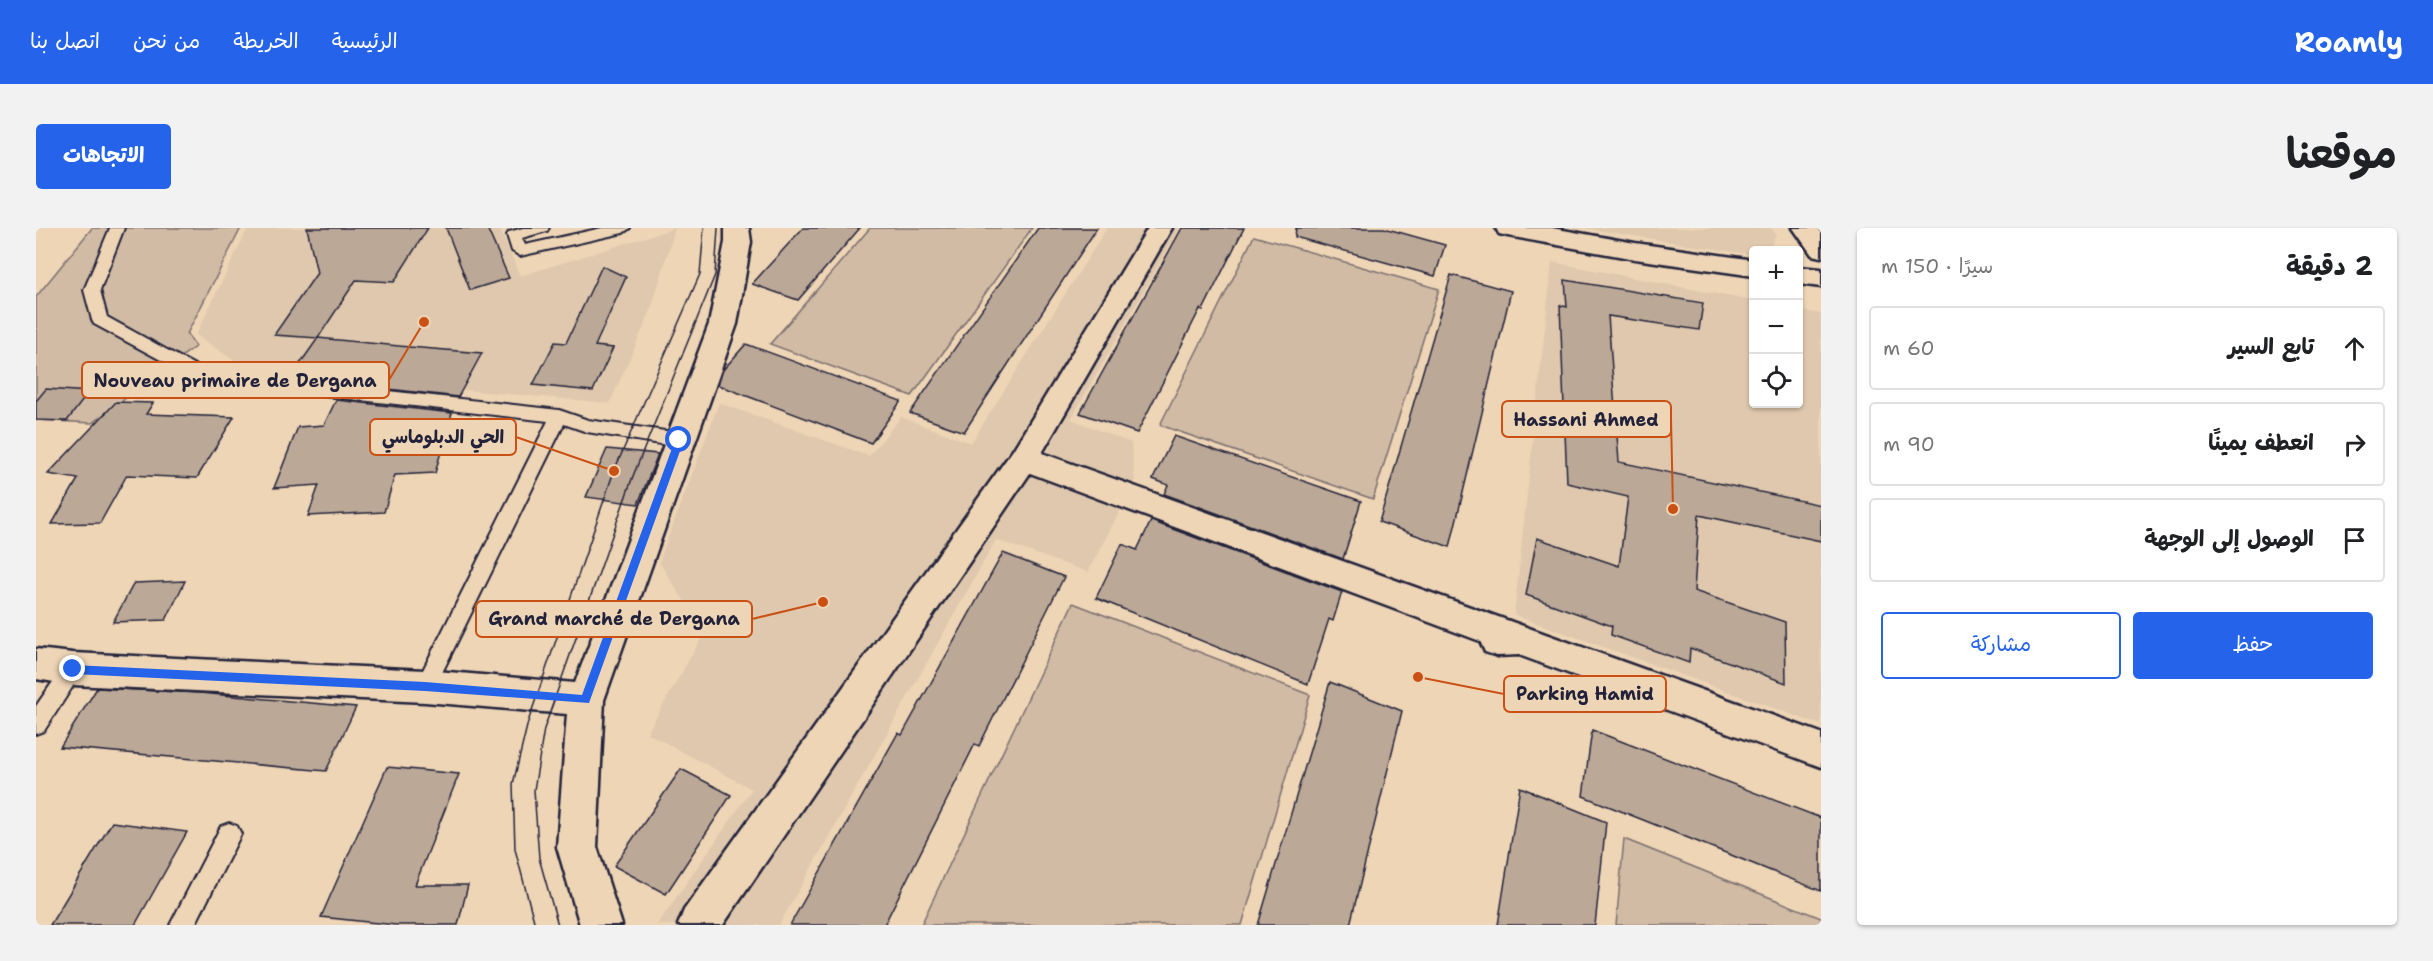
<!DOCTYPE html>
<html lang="ar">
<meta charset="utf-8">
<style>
body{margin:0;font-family:"Shantell Sans","Playpen Sans Arabic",sans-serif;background:#f2f2f2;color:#202124;direction:rtl}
.controls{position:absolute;right:18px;top:18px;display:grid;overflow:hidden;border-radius:6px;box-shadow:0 2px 4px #0004}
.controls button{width:54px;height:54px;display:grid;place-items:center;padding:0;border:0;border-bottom:2px solid #e0e0e0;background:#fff;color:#202124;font:30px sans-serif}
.stop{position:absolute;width:18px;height:18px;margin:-14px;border:4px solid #2563eb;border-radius:50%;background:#fff}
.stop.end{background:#2563eb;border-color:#fff;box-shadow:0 2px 6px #0008}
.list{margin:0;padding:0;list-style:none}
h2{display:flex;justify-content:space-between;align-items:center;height:78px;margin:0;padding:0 24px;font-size:26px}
h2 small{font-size:20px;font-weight:400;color:#757577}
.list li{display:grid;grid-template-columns:39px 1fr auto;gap:18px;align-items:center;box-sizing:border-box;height:84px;margin:0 12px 12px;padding:0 12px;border:2px solid #e0e0e0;border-radius:6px}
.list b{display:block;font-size:22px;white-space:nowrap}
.list em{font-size:20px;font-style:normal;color:#757577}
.actions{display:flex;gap:12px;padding:18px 24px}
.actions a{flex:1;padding:14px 0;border:2px solid #2563eb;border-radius:6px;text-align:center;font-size:21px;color:#2563eb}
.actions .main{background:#2563eb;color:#fff}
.icon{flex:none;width:33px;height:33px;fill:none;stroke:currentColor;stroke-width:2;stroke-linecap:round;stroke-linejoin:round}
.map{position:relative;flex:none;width:1785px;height:697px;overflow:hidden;direction:ltr;border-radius:6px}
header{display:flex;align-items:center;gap:36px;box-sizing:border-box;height:84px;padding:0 30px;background:#2563eb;color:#fff}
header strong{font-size:28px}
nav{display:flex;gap:33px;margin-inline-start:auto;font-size:21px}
.intro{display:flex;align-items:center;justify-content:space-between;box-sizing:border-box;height:144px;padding:0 36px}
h1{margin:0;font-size:42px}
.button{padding:15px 27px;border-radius:6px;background:#2563eb;color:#fff;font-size:21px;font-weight:700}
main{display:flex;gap:36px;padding:0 36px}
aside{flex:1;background:#fff;border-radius:6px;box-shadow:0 2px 4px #0004}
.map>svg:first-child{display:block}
.built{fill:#dfc8ad}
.green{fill:#d1bba4;stroke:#7a6e70;stroke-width:1.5}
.building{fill:#bba897;stroke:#22223b;stroke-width:1.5}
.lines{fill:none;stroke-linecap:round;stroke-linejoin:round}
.lane-casing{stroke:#22223b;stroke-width:4}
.street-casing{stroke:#22223b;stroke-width:5}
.lane{fill:#eed5b6;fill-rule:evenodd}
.street{fill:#eed5b6;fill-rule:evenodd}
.tram{stroke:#22223b;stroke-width:1.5}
.route{fill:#2563eb}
.leader{fill:none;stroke:#ca5113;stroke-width:2}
.callout-dot{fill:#ca5113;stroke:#eed5b6;stroke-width:2}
.callout{fill:#eed5b6;stroke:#ca5113;stroke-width:2}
.callout-label{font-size:18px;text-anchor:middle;font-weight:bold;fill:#22223b}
</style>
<header>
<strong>Roamly</strong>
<nav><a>الرئيسية</a><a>الخريطة</a><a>من نحن</a><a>اتصل بنا</a></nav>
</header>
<div class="intro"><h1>موقعنا</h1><a class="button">الاتجاهات</a></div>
<main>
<aside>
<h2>2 دقيقة<small>سيرًا · 150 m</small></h2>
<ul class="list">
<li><svg class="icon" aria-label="ahead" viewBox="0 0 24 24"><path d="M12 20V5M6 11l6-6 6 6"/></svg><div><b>تابع السير</b></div><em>60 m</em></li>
<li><svg class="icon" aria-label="right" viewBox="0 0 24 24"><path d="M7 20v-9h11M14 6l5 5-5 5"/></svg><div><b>انعطف يمينًا</b></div><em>90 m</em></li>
<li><svg class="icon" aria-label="arrive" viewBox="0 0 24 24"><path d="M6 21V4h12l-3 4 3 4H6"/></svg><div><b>الوصول إلى الوجهة</b></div></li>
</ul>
<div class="actions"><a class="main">حفظ</a><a>مشاركة</a></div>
</aside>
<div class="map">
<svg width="1785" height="697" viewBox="0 0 1785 697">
<rect width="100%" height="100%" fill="#eed5b6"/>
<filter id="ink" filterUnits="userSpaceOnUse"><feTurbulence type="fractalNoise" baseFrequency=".0167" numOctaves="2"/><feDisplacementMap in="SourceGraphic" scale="12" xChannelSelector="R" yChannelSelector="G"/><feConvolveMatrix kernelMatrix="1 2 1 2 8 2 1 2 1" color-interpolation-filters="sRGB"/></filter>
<g filter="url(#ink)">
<g class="built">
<polygon points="212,0 463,0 484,48 639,0 615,82 574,175 214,143 160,107"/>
<polygon points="1071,0 1144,0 1035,191 1095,215 1099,254 1052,344 960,312 743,697 621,697 716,561 611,505 669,404 623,334 683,175 833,228 865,189 935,215"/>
<polygon points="1547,0 1735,0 1740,6 1733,22 1718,22 1717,27"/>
<polygon points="1516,34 1717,73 1718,176 1762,176 1763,82 1785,86 1785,497 1478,387"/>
</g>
<g class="green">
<polygon points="56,0 205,0 151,106 160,118 56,195 0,192 0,69"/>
<polygon points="834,0 996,0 876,168 734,116"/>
<polygon points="1218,8 1403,61 1337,271 1124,197"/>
<polygon points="1037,375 1274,467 1206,697 885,697"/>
<polygon points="1588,611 1785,690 1785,697 1580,697"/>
</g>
<g class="building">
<polygon points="271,0 392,0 358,54 320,52 282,110 238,107 281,45"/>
<polygon points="410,0 451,0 473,50 434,62"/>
<polygon points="767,0 824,0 762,72 716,56"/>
<polygon points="1002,0 1061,0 928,204 874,185"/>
<polygon points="1146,0 1208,0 1167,82 1164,81 1101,205 1044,185"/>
<polygon points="1260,0 1348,0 1409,17 1399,48 1259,9"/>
<polygon points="566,38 590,49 559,118 577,120 557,163 497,157 519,114 530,115"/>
<polygon points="1415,47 1475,63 1414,319 1343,294"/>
<polygon points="1529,52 1667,75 1663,102 1572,88 1583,234 1785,277 1785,313 1663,287 1658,363 1749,394 1750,455 1654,420 1653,435 1575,407 1576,398 1490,367 1501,310 1583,338 1592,269 1531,255 1524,77 1531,79"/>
<polygon points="282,110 373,119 446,125 422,169 308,156 313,145 261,140"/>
<polygon points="710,116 865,173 835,215 682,157 687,142"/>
<polygon points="10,161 53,164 31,193 0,192 0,173"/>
<polygon points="300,172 416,185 399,245 359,247 348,284 272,288 283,257 238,260 262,199 288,197"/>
<polygon points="80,174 117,175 110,186 198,189 161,250 91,247 64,295 16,296 42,251 12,246"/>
<polygon points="1138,208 1325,273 1307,331 1128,266 1132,257 1117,251"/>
<polygon points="571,221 622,226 602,276 550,269"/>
<polygon points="1115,293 1306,364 1297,393 1293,391 1272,456 1060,370 1086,316 1101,322"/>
<polygon points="967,325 1028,349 943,518 939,516 848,697 754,697 862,505 866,507"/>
<polygon points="149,353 130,392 77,394 98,355"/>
<polygon points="1294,454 1366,483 1314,697 1222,697"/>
<polygon points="61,460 164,465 320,479 290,543 24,519"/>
<polygon points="1556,502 1785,590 1785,663 1547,568"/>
<polygon points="351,539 423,546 379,657 432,657 422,697 360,697 285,689"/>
<polygon points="645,541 695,567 630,666 578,638"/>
<polygon points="1484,559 1570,594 1559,697 1462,697"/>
<polygon points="76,594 151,604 99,697 14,697"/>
</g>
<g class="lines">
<defs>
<g id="lane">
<polygon points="74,0 88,0 64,62 71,89 164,140 216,148 523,182 552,192 643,205 649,207 652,212 649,217 643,219 551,204 528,196 396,465 389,467 382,465 379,458 512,193 216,160 160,151 58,96 56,92 48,62"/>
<polygon points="487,0 513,0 511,3 486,10 489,17 566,0 594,0 587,5 484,28 476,23 471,7 473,4"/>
<polygon points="37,432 44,435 47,441 44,447 8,503 0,506 0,478 30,435"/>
<polygon points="193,595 201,598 205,606 159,697 134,697 185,598"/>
</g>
<g id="street">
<polygon points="689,0 713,0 715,14 701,96 568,472 561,619 586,697 544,697 521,619 531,486 389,474 37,457 0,451 0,421 37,425 389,442 539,455 673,96 689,14"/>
<polygon points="1112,0 1136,0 1006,225 1785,505 1785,539 1483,427 1461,428 1449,424 1444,413 994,245 687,697 642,697 648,682 977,222"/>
<polygon points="1460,0 1516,0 1599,15 1718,32 1718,48 1599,31 1472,8 1463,6"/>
<polygon points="1757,0 1782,0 1785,4 1785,29 1776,27"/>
<polygon points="1762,39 1785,41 1785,59 1762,56"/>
</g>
</defs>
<use href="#lane" class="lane-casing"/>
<use href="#street" class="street-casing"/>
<use href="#lane" class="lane"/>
<use href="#street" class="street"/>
<g class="tram">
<polyline points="499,697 479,621 477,556 492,494 578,243 664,46 668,0"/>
<polyline points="522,697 503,630 498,562 508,501 597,248 679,47 682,0"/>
</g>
</g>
</g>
<polygon class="route" points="643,209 648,212 553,475 389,463 37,446 32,441 37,437 389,454 546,467 639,212"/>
<path class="leader" d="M388 94L353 152M1637 281L1635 191M578 243L480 209M787 374L716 391M1382 449L1468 466"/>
<g class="callout-dot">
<circle cx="388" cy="94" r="6"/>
<circle cx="1637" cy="281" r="6"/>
<circle cx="578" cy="243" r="6"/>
<circle cx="787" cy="374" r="6"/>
<circle cx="1382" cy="449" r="6"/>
</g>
<g class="callout">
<rect x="46" y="134" width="307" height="36" rx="6"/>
<rect x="1466" y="173" width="169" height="36" rx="6"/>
<rect x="334" y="191" width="146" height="36" rx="6"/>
<rect x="440" y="373" width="276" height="36" rx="6"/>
<rect x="1468" y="448" width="162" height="36" rx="6"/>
</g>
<g class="callout-label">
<text x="199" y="159">Nouveau primaire de Dergana</text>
<text x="1550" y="198">Hassani Ahmed</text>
<text x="407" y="215">الحي الدبلوماسي</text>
<text x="578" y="397">Grand marché de Dergana</text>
<text x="1549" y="472">Parking Hamid</text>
</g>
</svg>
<div class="controls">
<button>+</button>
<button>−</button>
<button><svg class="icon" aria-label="locate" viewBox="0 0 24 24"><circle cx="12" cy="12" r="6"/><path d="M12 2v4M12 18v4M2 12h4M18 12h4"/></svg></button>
</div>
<div class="stop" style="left:643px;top:212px"></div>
<div class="stop end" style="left:37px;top:441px"></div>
</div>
</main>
